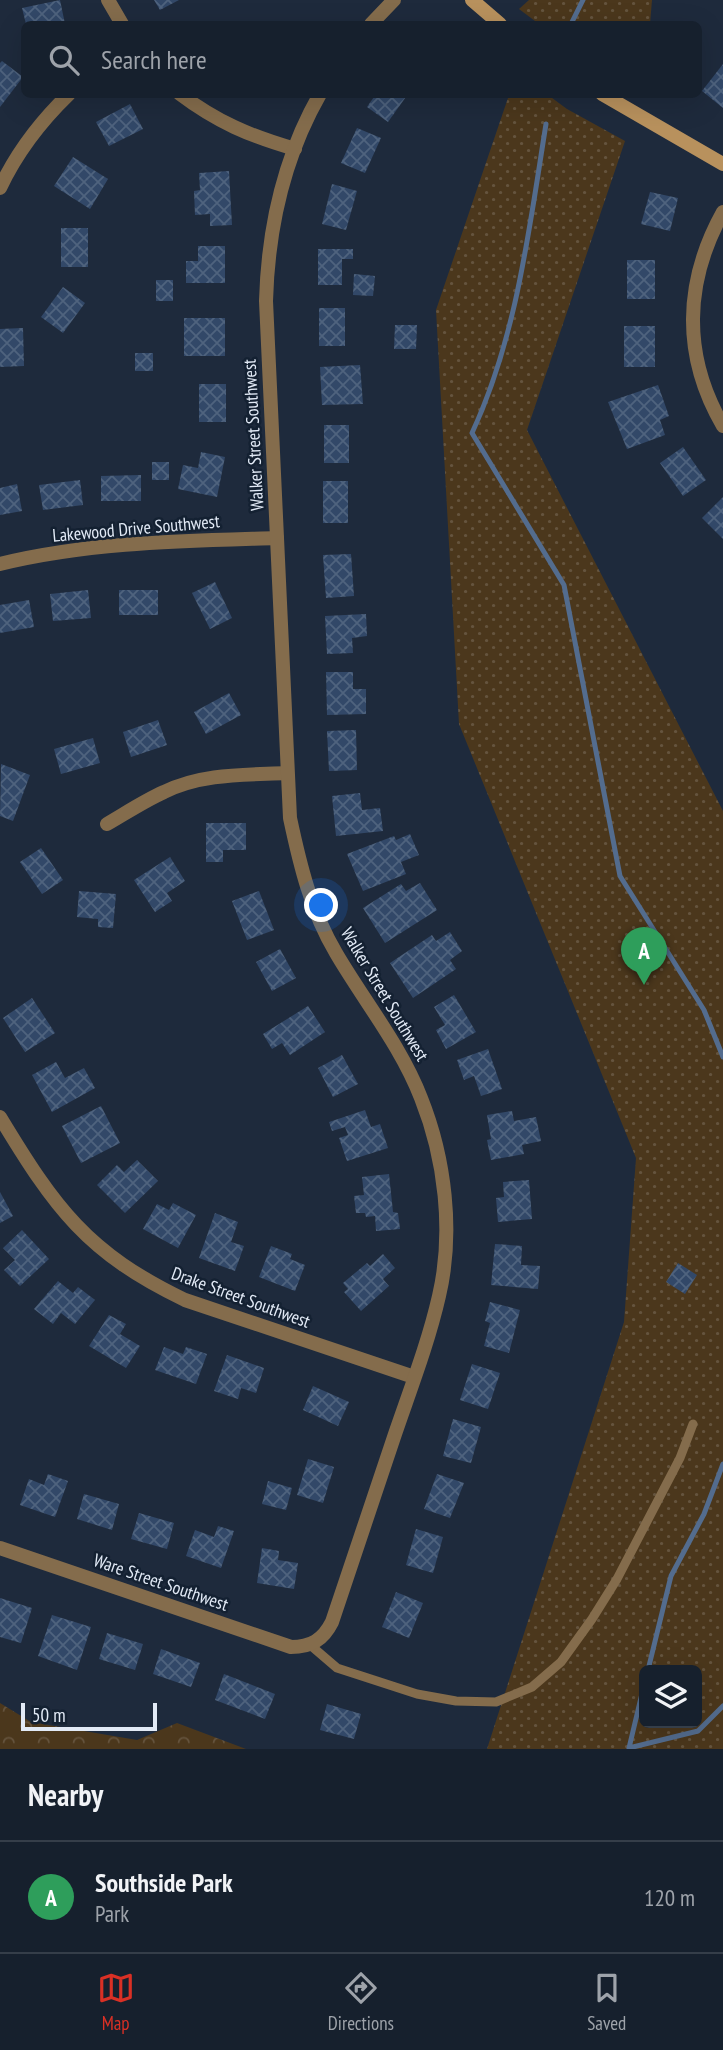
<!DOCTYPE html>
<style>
body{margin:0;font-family:"PT Sans Narrow",sans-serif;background:#232d39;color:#f1f3f6}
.controls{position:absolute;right:21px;bottom:21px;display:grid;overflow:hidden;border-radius:10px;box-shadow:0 7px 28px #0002}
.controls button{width:63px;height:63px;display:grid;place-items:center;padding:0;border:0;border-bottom:2px solid #353e49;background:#16202d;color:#f1f3f6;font:35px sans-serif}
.scale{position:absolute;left:21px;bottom:18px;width:136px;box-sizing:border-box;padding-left:7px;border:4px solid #e2eaf6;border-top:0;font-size:19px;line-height:24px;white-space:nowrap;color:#e2eaf6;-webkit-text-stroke:5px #142132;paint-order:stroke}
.you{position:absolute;left:322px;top:906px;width:24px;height:24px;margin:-18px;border:5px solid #fff;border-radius:50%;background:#1a73e8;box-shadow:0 0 0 10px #1a73e833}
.badge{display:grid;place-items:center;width:46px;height:46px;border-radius:50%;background:#d93025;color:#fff;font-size:23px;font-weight:700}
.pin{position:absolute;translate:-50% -58px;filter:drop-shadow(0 2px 4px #0008)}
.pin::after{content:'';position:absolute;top:37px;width:24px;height:21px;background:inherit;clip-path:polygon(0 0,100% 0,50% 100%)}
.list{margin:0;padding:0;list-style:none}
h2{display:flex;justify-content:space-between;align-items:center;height:91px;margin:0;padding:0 28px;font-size:30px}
h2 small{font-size:23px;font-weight:400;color:#9ea3aa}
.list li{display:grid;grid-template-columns:46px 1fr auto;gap:21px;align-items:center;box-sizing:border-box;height:112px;padding:0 28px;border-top:2px solid #353e49}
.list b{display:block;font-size:26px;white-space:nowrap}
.list p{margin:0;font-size:23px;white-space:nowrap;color:#9ea3aa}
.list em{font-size:23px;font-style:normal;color:#9ea3aa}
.icon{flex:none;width:38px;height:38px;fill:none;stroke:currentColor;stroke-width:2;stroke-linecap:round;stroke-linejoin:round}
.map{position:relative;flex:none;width:723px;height:1749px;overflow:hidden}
.search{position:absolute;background:#16202d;box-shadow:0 7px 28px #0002;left:21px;right:21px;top:21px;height:77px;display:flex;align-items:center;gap:18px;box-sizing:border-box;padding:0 24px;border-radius:10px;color:#9ea3aa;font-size:26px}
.sheet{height:203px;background:#16202d}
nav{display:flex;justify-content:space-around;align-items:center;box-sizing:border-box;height:98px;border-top:2px solid #353e49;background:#16202d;font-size:19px;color:#9ea3aa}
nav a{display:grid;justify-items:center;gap:4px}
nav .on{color:#d93025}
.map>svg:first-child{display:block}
.grass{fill:url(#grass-dots);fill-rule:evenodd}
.forest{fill:url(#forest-crowns)}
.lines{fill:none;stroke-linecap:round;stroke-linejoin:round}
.stream{stroke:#536c8e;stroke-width:5}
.building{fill:url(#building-cross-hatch)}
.lane{stroke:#846c4c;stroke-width:9}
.street{stroke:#846c4c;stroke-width:14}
.secondary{stroke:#b8915d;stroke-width:14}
.labels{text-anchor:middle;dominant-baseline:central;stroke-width:5;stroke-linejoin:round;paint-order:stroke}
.street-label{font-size:18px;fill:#e2eaf6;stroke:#142132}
</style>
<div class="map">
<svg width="723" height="1749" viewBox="0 0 723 1749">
<defs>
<pattern id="grass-dots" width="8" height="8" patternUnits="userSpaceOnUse" patternTransform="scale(1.75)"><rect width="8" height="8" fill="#4b371c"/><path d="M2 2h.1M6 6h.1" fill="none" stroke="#65543e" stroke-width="1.8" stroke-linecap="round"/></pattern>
<pattern id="forest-crowns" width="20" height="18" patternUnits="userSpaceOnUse" patternTransform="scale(1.75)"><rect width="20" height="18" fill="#4b371c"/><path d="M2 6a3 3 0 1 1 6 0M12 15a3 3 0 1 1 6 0" fill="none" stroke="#65543e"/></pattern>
<pattern id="building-cross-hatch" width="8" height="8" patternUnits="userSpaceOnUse" patternTransform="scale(1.75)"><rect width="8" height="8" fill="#324868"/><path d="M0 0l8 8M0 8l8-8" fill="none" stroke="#4f637e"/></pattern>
</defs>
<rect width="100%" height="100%" fill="#1e2a3c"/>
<g class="grass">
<polygon points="529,0 652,0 650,24 539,24 519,9"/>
<path d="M509,95H548L567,109L625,141L527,430L723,811V1749H487L624,1322L636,1158L459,724L436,310ZM644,1670H697V1723H644Z"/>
</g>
<polygon class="forest" points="0,1703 31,1722 137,1740 177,1723 246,1749 0,1749"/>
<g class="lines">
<g class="stream">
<polyline points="571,24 583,0"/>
<path d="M546,124C529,229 517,336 472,433L564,585L620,876L704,1010L723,1057"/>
<polyline points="648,1670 671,1576 704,1514 723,1464"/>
<polyline points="644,1685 629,1748 698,1731 723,1706"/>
</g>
</g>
<g class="building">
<polygon points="60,0 65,24 26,24 22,8"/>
<polygon points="154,0 179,0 160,10"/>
<polygon points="2,61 23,77 0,107 0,63"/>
<polygon points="723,64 723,108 702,91"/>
<polygon points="376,94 408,94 388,122 367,107"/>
<polygon points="130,104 143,129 109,146 96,122"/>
<polygon points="357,128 381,138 365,173 341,163"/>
<polygon points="73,157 108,179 90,209 54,186"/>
<polygon points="229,171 232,225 210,226 210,214 195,215 194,191 200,190 199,173"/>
<polygon points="332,184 357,191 346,230 322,224"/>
<polygon points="650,192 678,198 670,231 641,224"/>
<rect x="61" y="228" width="27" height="39"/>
<polygon points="198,246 225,246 225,283 186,283 186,261 198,261"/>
<polygon points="318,249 353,249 353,259 342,259 342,285 318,285"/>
<rect x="627" y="260" width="28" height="39"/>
<polygon points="354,274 375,276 373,296 353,295"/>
<rect x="156" y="280" width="17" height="21"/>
<polygon points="63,287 85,303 63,333 41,317"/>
<rect x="319" y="308" width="26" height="38"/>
<rect x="184" y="318" width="41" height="38"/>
<polygon points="395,325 417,325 416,349 394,349"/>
<rect x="624" y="326" width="31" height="41"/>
<polygon points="23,328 24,366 0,367 0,329"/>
<rect x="135" y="353" width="18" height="18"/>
<polygon points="360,365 363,404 322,405 320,367"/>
<rect x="199" y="384" width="27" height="38"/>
<polygon points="658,385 669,416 660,420 665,435 627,449 608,402"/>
<rect x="324" y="425" width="25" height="38"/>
<polygon points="683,447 706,480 683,496 660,463"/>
<polygon points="201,452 225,457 217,497 178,489 183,465 198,468"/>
<rect x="152" y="462" width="17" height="18"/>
<polygon points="141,475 141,501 101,501 101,476"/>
<polygon points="80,480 83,505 43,510 39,485"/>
<rect x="323" y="481" width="25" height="42"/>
<polygon points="17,484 22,511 0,515 0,488"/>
<polygon points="723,497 723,539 702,518"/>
<polygon points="351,554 354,596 326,598 323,555"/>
<polygon points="215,582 232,618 210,629 192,593"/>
<polygon points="88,590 91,618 53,621 50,594"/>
<rect x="119" y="590" width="39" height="25"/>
<polygon points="29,600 34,627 0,633 0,605"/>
<polygon points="366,614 367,636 352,638 353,653 327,654 325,616"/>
<polygon points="326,672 353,672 353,689 366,689 366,714 327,715"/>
<polygon points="229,693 241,715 206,734 194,712"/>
<polygon points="158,720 167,745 131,757 123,732"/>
<polygon points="356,730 357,770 329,771 327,731"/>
<polygon points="93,738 100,763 61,774 54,749"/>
<polygon points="1,764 30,775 13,821 0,816"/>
<polygon points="360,793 362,810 380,808 383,831 336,836 332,796"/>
<polygon points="206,823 246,823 246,850 223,850 223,862 206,862"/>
<polygon points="410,834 419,855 401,862 406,874 363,891 347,854 394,836 396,840"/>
<polygon points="41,848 63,880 42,894 20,862"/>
<polygon points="170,857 185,881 167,893 172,901 155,912 134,880"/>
<polygon points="420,883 437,910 385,943 363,908 401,884 406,891"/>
<polygon points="79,891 116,894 113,928 98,927 98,919 77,917"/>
<polygon points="259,891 274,930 247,940 232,901"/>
<polygon points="450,932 462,951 450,960 456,969 413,998 390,963 432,935 436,941"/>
<polygon points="280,949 296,978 272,991 256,962"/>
<polygon points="454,995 476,1032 446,1049 436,1030 445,1025 434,1007"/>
<polygon points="32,998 55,1033 25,1052 3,1018"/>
<polygon points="308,1006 325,1032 290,1055 282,1043 272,1049 263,1034"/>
<polygon points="488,1049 502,1089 481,1096 474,1076 464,1080 457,1060"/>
<polygon points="342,1055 358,1084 333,1097 318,1068"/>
<polygon points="56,1062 65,1078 84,1068 95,1088 52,1112 32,1075"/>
<polygon points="101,1106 120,1143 81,1163 62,1126"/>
<polygon points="365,1110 371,1127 380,1124 388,1148 347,1161 339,1138 348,1135 345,1127 332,1131 329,1122"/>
<polygon points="512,1111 514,1121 536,1117 541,1141 522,1145 524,1154 491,1160 487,1140 491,1139 487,1115"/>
<polygon points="137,1160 158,1181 125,1213 97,1185 117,1165 124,1172"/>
<polygon points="389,1174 393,1212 398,1213 400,1229 376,1231 375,1216 366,1217 365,1213 356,1213 354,1196 364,1195 362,1177"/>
<polygon points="529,1180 532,1219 498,1222 496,1198 504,1197 503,1182"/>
<polygon points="0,1192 13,1216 0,1223"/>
<polygon points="173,1203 196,1215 178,1248 143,1229 157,1204 169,1210"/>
<polygon points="215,1213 238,1222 231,1242 244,1246 235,1271 199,1258"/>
<polygon points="22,1230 49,1259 20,1286 4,1270 15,1260 3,1248"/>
<polygon points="495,1244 522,1246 521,1265 540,1266 538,1289 491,1285"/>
<polygon points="271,1246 292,1254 290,1259 305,1265 295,1291 259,1277"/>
<polygon points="383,1254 395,1268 383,1279 389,1286 361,1311 344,1292 348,1289 343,1283 367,1263 370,1266"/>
<polygon points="678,1263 697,1275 685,1294 666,1282"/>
<polygon points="58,1281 73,1293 78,1287 95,1300 75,1324 61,1313 53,1324 34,1309"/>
<polygon points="490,1302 520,1310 509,1353 484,1346 490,1323 485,1321"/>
<polygon points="109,1315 126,1324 120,1334 140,1346 126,1368 89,1346"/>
<polygon points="164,1347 183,1354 186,1347 207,1354 196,1384 155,1370"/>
<polygon points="227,1355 264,1368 256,1393 241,1388 238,1399 214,1391"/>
<polygon points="472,1364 500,1373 488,1409 460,1400"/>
<polygon points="313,1386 349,1402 338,1426 303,1410"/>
<polygon points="453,1419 481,1427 471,1463 443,1456"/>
<polygon points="308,1459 334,1467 323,1503 297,1495"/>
<polygon points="48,1474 68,1481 55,1517 20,1505 29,1479 44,1485"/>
<polygon points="437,1474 464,1483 450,1518 424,1509"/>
<polygon points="268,1481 292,1488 286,1510 262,1504"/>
<polygon points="84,1494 119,1504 112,1530 77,1519"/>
<polygon points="139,1513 174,1523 167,1549 131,1539"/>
<polygon points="218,1526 234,1531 221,1568 186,1556 195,1530 214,1537"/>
<polygon points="416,1529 443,1537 433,1573 406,1565"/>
<polygon points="262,1548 279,1551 278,1560 298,1563 294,1589 257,1583"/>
<polygon points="396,1592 423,1603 409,1638 382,1627"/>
<polygon points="0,1598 32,1608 21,1643 0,1637"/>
<polygon points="52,1615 91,1627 77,1670 38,1656"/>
<polygon points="107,1633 143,1644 135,1670 99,1659"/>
<polygon points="161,1649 200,1663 191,1687 153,1674"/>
<polygon points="224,1674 275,1694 265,1719 215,1700"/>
<polygon points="327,1704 361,1714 354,1739 320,1730"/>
</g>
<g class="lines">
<polyline class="lane" points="309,1644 337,1668 417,1694 456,1701 496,1702 532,1687 561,1662 592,1619 617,1579 680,1458 693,1424"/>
<g class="street">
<polyline points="108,0 122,24"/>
<polyline points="371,24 394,0"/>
<path d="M180,94C217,122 250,136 295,149"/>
<path d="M0,188C17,152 40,122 69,94"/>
<path d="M723,212C684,282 682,356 723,426"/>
<path d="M0,564C90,542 184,541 277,538"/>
<path d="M107,824C126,813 144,801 164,792C202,773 246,775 287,773"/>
<path d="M0,1117C55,1208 87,1253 185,1300L414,1377"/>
<path d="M0,1548L291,1647C311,1647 323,1640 332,1622C353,1560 373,1499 394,1437C410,1390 428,1344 439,1296C454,1232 445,1158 421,1098C401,1046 364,1001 336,953C311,911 300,865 290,818L266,301C268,230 284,157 320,94"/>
</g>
<g class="secondary">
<polyline points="472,0 500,24"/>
<polyline points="602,94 723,164"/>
</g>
</g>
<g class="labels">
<g class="street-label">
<text transform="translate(253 435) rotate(-93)">Walker Street Southwest</text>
<text transform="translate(136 528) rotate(-5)">Lakewood Drive Southwest</text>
<text transform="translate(385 994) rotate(59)">Walker Street Southwest</text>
<text transform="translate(241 1297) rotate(20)">Drake Street Southwest</text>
<text transform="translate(161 1582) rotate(19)">Ware Street Southwest</text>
</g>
</g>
</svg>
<div class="controls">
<button><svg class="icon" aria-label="layers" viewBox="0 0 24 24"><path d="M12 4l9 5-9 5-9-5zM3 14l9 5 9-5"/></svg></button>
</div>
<div class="scale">50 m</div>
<div class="you"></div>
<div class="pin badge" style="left:644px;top:985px;background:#2e9e5b">A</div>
<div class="search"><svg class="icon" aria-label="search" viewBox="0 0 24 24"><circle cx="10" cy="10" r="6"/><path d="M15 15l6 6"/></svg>Search here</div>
</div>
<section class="sheet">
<h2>Nearby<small></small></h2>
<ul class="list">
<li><span class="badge" style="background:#2e9e5b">A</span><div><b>Southside Park</b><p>Park</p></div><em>120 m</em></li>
</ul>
</section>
<nav>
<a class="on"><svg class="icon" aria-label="map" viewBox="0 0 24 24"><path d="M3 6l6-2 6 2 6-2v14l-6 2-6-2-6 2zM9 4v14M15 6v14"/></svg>Map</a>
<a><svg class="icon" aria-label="directions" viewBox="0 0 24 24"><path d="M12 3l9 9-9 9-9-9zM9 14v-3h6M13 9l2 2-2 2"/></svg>Directions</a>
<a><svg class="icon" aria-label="saved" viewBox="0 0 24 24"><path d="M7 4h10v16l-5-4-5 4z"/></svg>Saved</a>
</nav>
